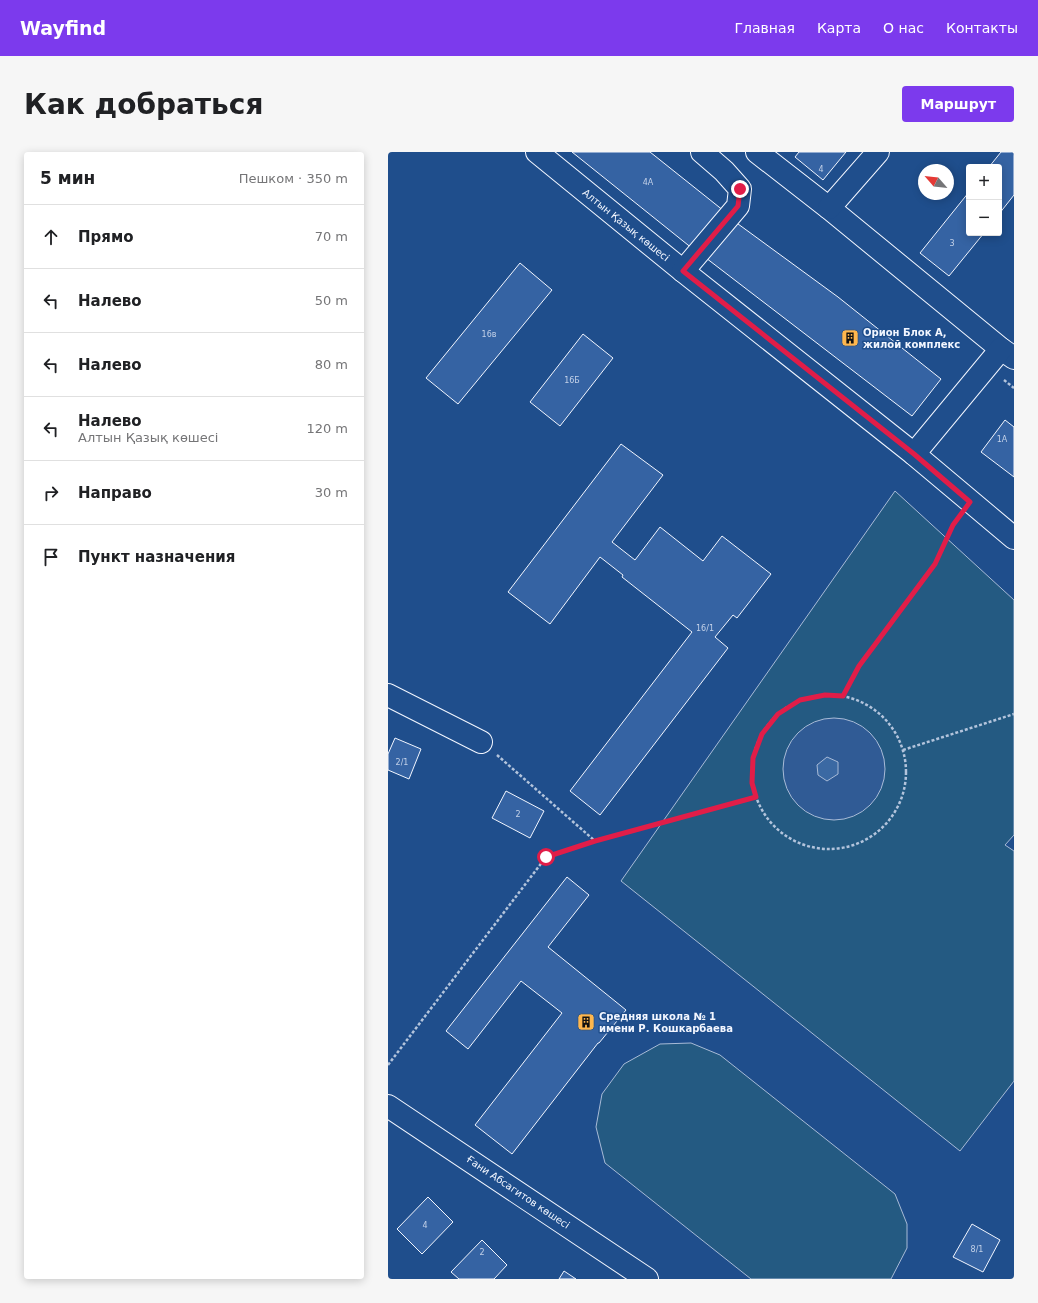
<!DOCTYPE html>
<html lang="ru">
<meta charset="utf-8">
<style>
body{margin:0;font-family:"DejaVu Sans",sans-serif;background:#f6f6f6;color:#202124}
.controls{position:absolute;right:12px;top:12px;display:grid;overflow:hidden;border-radius:4px;box-shadow:0 2px 10px #0003}
.controls button{width:36px;height:36px;display:grid;place-items:center;padding:0;border:0;border-bottom:1px solid #e0e0e0;background:#fff;color:#202124;font:20px sans-serif}
.compass{position:absolute;left:530px;top:12px;width:36px;height:36px;border-radius:50%;background:#fff;box-shadow:0 2px 10px #0003;rotate:298deg}
.stop{position:absolute;width:12px;height:12px;margin:-9px;border:3px solid #e11d48;border-radius:50%;background:#fff}
.stop.end{background:#e11d48;border-color:#fff;box-shadow:0 1px 4px #0008}
.list{margin:0;padding:0;list-style:none}
h2{display:flex;justify-content:space-between;align-items:center;height:52px;margin:0;padding:0 16px;font-size:17px}
h2 small{font-size:13px;font-weight:400;color:#757577}
.list li{display:grid;grid-template-columns:26px 1fr auto;gap:12px;align-items:center;box-sizing:border-box;height:64px;padding:0 16px;border-top:1px solid #e0e0e0}
.list b{display:block;font-size:15px;white-space:nowrap}
.list p{margin:0;font-size:13px;white-space:nowrap;color:#757577}
.list em{font-size:13px;font-style:normal;color:#757577}
.icon{flex:none;width:22px;height:22px;fill:none;stroke:currentColor;stroke-width:2;stroke-linecap:round;stroke-linejoin:round}
.map{position:relative;flex:none;width:626px;height:1127px;overflow:hidden;border-radius:4px}
header{display:flex;align-items:center;gap:24px;box-sizing:border-box;height:56px;padding:0 20px;background:#7c3aed;color:#fff}
header strong{font-size:19px}
nav{display:flex;gap:22px;margin-inline-start:auto;font-size:14px}
.intro{display:flex;align-items:center;justify-content:space-between;box-sizing:border-box;height:96px;padding:0 24px}
h1{margin:0;font-size:28px}
.button{padding:10px 18px;border-radius:4px;background:#7c3aed;color:#fff;font-size:14px;font-weight:700}
main{display:flex;gap:24px;padding:0 24px}
aside{flex:1;background:#fff;border-radius:4px;box-shadow:0 2px 10px #0003}
.map>svg:first-child{display:block}
.green{fill:#245a82;stroke:#a8bbd7}
.parking{fill:#305b95;stroke:#a8bbd7}
.water{fill:#3b69a3;stroke:#a8bbd7}
.building{fill:#3563a3;stroke:#f2f6ff}
.lines{fill:none;stroke-linecap:round;stroke-linejoin:round}
.minor-casing{stroke:#f2f6ff;stroke-width:24}
.path{stroke:#b3c4dc;stroke-width:2.5;stroke-dasharray:3 2;stroke-linecap:butt}
.minor{stroke:#1f4e8c;stroke-width:22}
.route{stroke:#e11d48;stroke-width:5}
.labels{text-anchor:middle;dominant-baseline:central;stroke-width:3;stroke-linejoin:round;paint-order:stroke}
.number-label{font-size:8px;fill:#c3d1e8}
.street-label{font-size:10px;fill:#f2f6ff;stroke:#1f4e8c}
.poi-label{font-size:10px;font-weight:bold;fill:#f2f6ff;stroke:#1f4e8c;text-anchor:start}
</style>
<header>
<strong>Wayfind</strong>
<nav><a>Главная</a><a>Карта</a><a>О нас</a><a>Контакты</a></nav>
</header>
<div class="intro"><h1>Как добраться</h1><a class="button">Маршрут</a></div>
<main>
<aside>
<h2>5 мин<small>Пешком · 350 m</small></h2>
<ul class="list">
<li><svg class="icon" aria-label="ahead" viewBox="0 0 24 24"><path d="M12 20V5M6 11l6-6 6 6"/></svg><div><b>Прямо</b></div><em>70 m</em></li>
<li><svg class="icon" aria-label="left" viewBox="0 0 24 24"><path d="M17 20v-9H6M10 6l-5 5 5 5"/></svg><div><b>Налево</b></div><em>50 m</em></li>
<li><svg class="icon" aria-label="left" viewBox="0 0 24 24"><path d="M17 20v-9H6M10 6l-5 5 5 5"/></svg><div><b>Налево</b></div><em>80 m</em></li>
<li><svg class="icon" aria-label="left" viewBox="0 0 24 24"><path d="M17 20v-9H6M10 6l-5 5 5 5"/></svg><div><b>Налево</b><p>Алтын Қазық көшесі</p></div><em>120 m</em></li>
<li><svg class="icon" aria-label="right" viewBox="0 0 24 24"><path d="M7 20v-9h11M14 6l5 5-5 5"/></svg><div><b>Направо</b></div><em>30 m</em></li>
<li><svg class="icon" aria-label="arrive" viewBox="0 0 24 24"><path d="M6 21V4h12l-3 4 3 4H6"/></svg><div><b>Пункт назначения</b></div></li>
</ul>
</aside>
<div class="map">
<svg width="626" height="1127" viewBox="0 0 626 1127">
<rect width="100%" height="100%" fill="#1f4e8c"/>
<g class="green">
<polygon points="507,339 626,448 626,683 617,693 626,699 626,929 572,999 233,729"/>
<polygon points="303,891 332,903 507,1042 519,1072 519,1096 503,1127 363,1127 217,1011 208,975 214,942 236,912 272,892"/>
</g>
<circle class="parking" cx="446" cy="617" r="51"/>
<polygon class="water" points="439,605 450,610 450,622 439,629 430,623 429,613"/>
<g class="building">
<polygon points="184,0 262,0 336,59 305,97"/>
<polygon points="411,0 458,0 435,28 407,5"/>
<polygon points="613,0 626,0 626,43 611,62 611,15 601,15"/>
<polygon points="581,40 581,81 596,81 561,124 532,101"/>
<polygon points="346,69 450,145 553,227 524,264 318,106"/>
<polygon points="132,111 164,138 70,252 38,226"/>
<polygon points="195,182 225,206 172,274 142,250"/>
<polygon points="617,268 626,275 626,325 593,300"/>
<polygon points="233,292 275,323 224,390 247,408 272,375 315,409 334,384 383,422 349,466 345,463 327,485 340,496 212,663 182,639 304,480 234,425 235,423 212,405 162,472 120,440"/>
<polygon points="7,586 33,597 21,627 0,618 0,602"/>
<polygon points="118,639 156,659 142,686 104,666"/>
<polygon points="179,725 201,743 160,795 238,858 211,891 210,891 124,1002 87,973 174,861 133,829 80,897 58,879"/>
<polygon points="40,1045 65,1070 34,1102 9,1077"/>
<polygon points="584,1072 612,1088 595,1120 565,1105"/>
<polygon points="94,1088 119,1113 106,1127 71,1127 63,1120"/>
<polygon points="176,1119 188,1127 171,1127"/>
</g>
<g class="lines">
<defs>
<g id="minor">
<polyline points="149,0 295,119 526,302 626,386"/>
<polyline points="369,0 441,56 613,197 626,206"/>
<polyline points="441,56 490,0"/>
<polyline points="295,119 350,54 352,37 336,19 314,0"/>
<polyline points="526,302 613,197"/>
<polyline points="0,543 93,590"/>
<polyline points="0,954 259,1127"/>
</g>
</defs>
<use href="#minor" class="minor-casing"/>
<g class="path">
<polyline points="616,228 626,236"/>
<circle cx="441" cy="620" r="77"/>
<polyline points="455,544 471,514 547,412 565,373 571,365"/>
<polyline points="515,598 626,562"/>
<polyline points="109,603 207,689"/>
<polyline points="0,913 158,705 207,689 369,645"/>
</g>
<use href="#minor" class="minor"/>
</g>
<g class="lines">
<polyline class="route" points="158,705 207,689 368,645 364,631 365,606 374,582 390,562 412,548 437,543 455,544 471,514 547,412 565,373 582,350 526,302 295,119 350,54 352,37"/>
</g>
<defs>
<symbol id="building-square" viewBox="-11 -11 22 22"><rect x="-9" y="-9" width="18" height="18" rx="4" fill="#ffb74d" stroke="#1f4e8c"/><path d="M-4-6H4V6H1V3H-1V6H-4ZM-2.5-4.3h1.7v1.8h-1.7ZM.8-4.3h1.7v1.8H.8ZM-2.5-1h1.7V.8h-1.7ZM.8-1h1.7V.8H.8Z" fill="#111"/></symbol>
</defs>
<g fill-rule="evenodd">
<use href="#building-square" x="452" y="176" width="20" height="20"/>
<use href="#building-square" x="188" y="860" width="20" height="20"/>
</g>
<g class="labels">
<g class="number-label">
<text x="433" y="17">4</text>
<text x="260" y="30">4А</text>
<text x="564" y="91">3</text>
<text x="101" y="182">16в</text>
<text x="184" y="228">16Б</text>
<text x="614" y="287">1А</text>
<text x="317" y="476">16/1</text>
<text x="14" y="610">2/1</text>
<text x="130" y="662">2</text>
<text x="37" y="1073">4</text>
<text x="589" y="1097">8/1</text>
<text x="94" y="1100">2</text>
</g>
<g class="street-label">
<text transform="translate(238 73) rotate(39)">Алтын Қазық көшесі</text>
<text transform="translate(130 1040) rotate(34)">Ғани Абсагитов көшесі</text>
</g>
<g class="poi-label">
<text x="475" y="180">Орион Блок А,<tspan x="475" dy="12">жилой комплекс</tspan></text>
<text x="211" y="864">Средняя школа № 1<tspan x="211" dy="12">имени Р. Кошкарбаева</tspan></text>
</g>
</g>
</svg>
<div class="controls">
<button>+</button>
<button>−</button>
</div>
<svg class="compass" viewBox="-18 -18 36 36"><path d="M0-13l5 13h-10z" fill="#e53935"/><path d="M0 13l5-13h-10z" fill="#757577"/></svg>
<div class="stop" style="left:158px;top:705px"></div>
<div class="stop end" style="left:352px;top:37px"></div>
</div>
</main>
